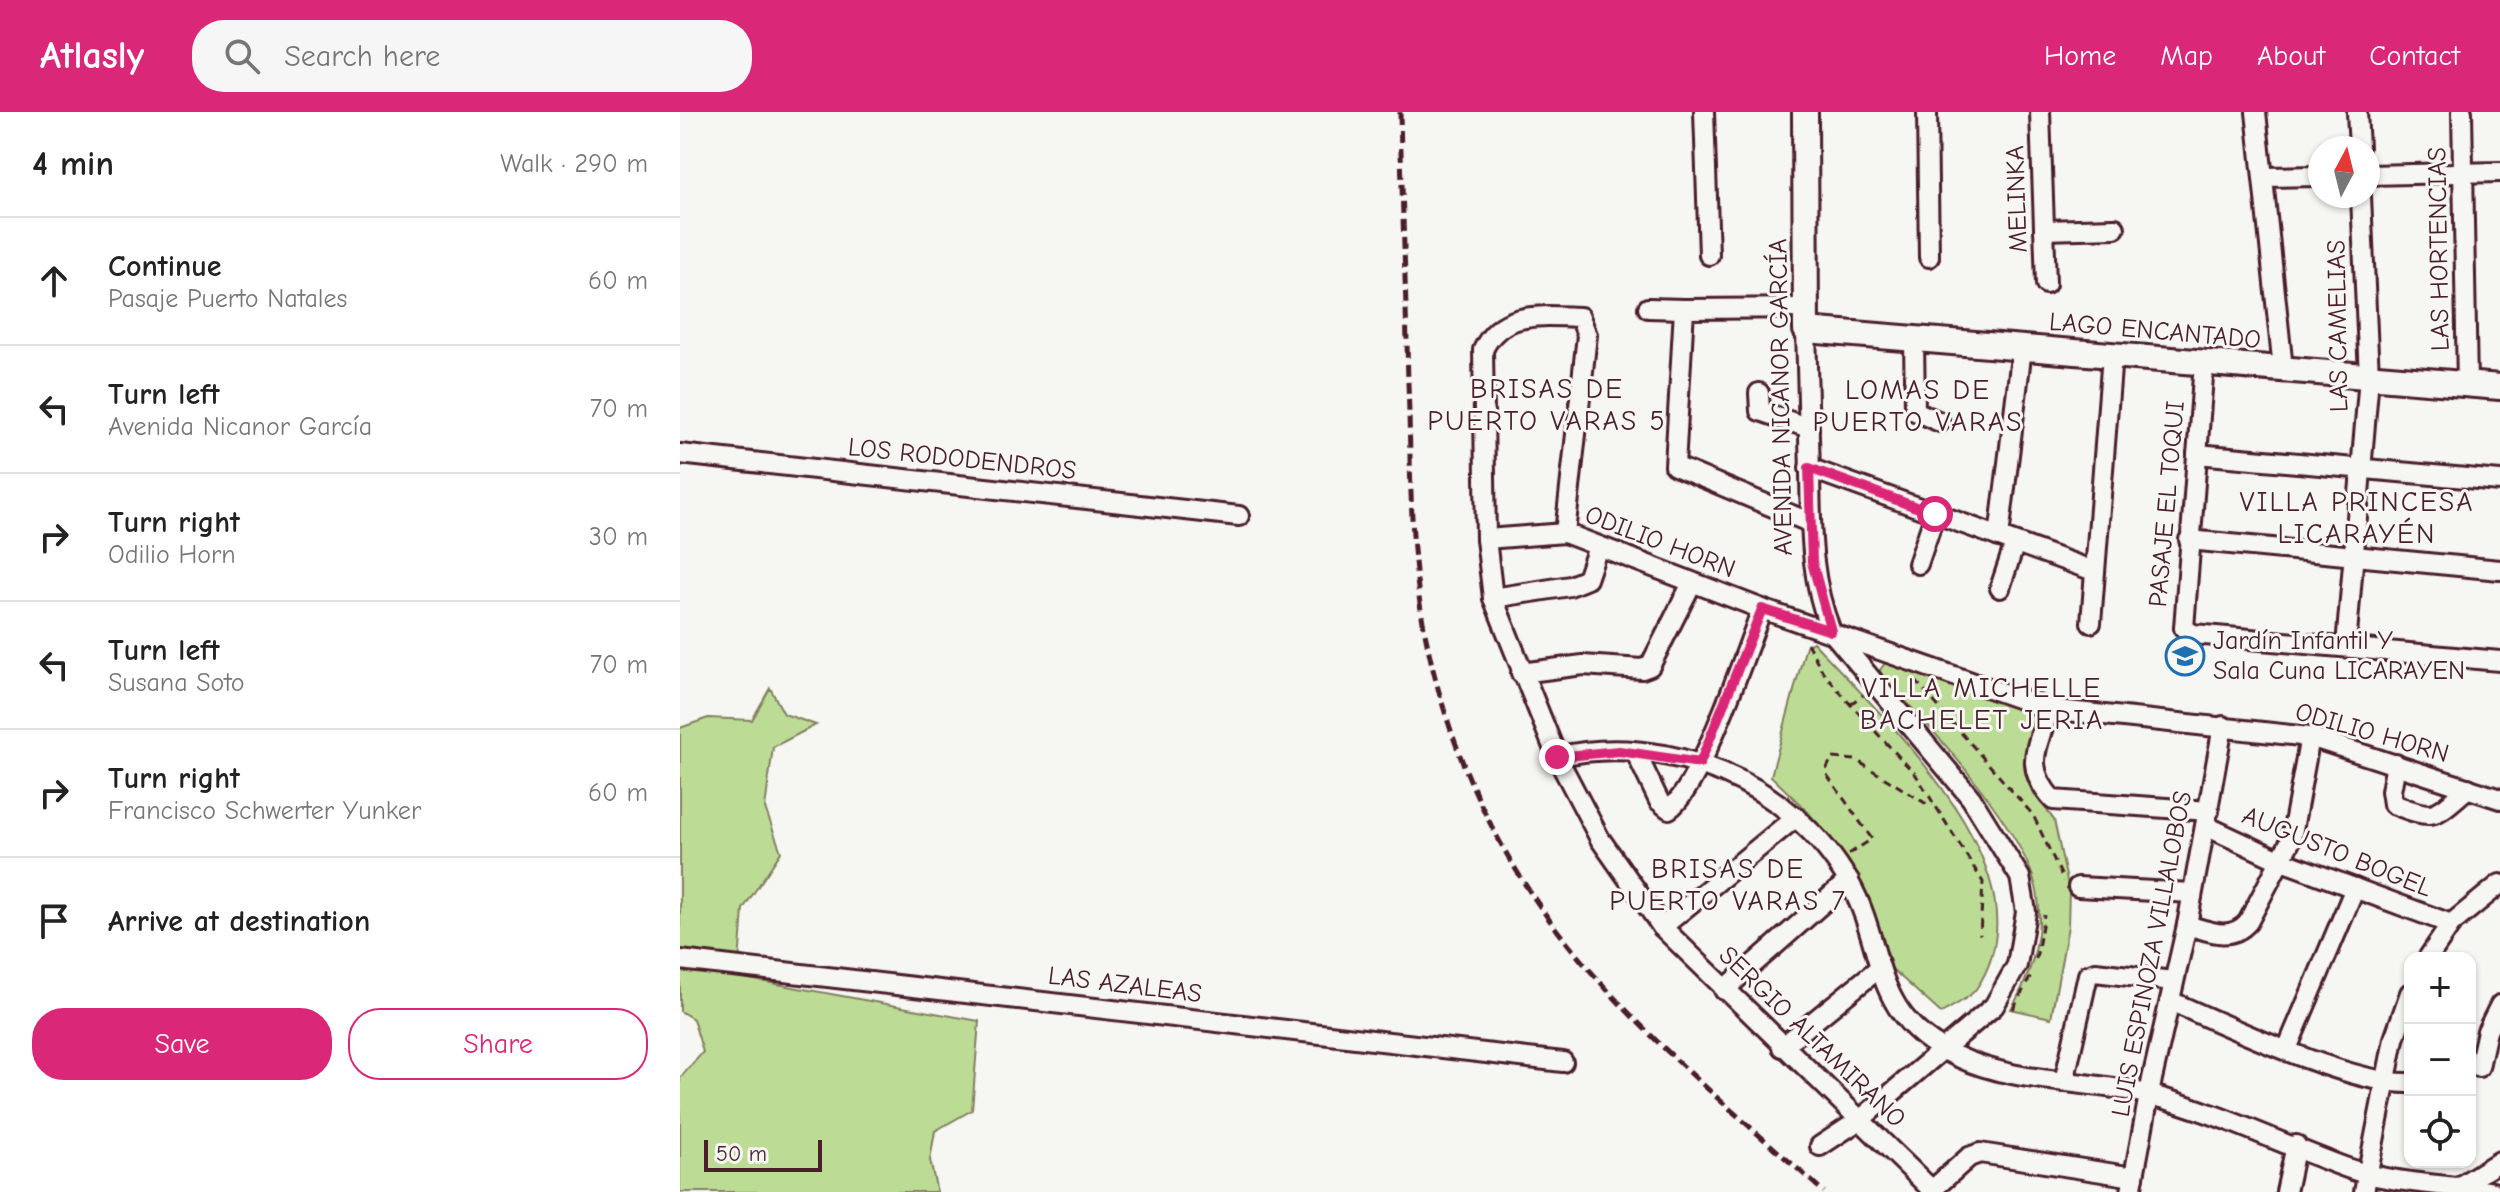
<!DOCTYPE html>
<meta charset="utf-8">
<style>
body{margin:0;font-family:"Comic Neue",sans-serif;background:#f6f6f6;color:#222}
.controls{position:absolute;right:24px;bottom:24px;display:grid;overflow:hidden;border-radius:16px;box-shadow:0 2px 6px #0004}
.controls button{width:72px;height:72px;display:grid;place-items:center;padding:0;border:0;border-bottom:2px solid #e0e0e0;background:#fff;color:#222;font:40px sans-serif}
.compass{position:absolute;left:1628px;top:24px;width:72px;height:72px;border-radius:50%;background:#fff;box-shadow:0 2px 6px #0004;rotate:7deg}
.scale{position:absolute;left:24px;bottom:20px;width:118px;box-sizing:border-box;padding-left:8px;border:4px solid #4a1f2b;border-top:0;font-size:22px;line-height:28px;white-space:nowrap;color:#4a1f2b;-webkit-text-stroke:6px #f6f6f2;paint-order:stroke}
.stop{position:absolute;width:24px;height:24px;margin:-18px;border:6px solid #db2777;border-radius:50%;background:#fff}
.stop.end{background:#db2777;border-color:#fff;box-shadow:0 2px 8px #0008}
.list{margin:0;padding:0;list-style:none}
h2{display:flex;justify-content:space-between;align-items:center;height:104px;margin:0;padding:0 32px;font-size:34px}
h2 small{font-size:26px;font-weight:400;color:#767676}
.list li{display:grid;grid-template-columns:52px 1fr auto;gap:24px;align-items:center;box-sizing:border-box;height:128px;padding:0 32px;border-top:2px solid #e0e0e0}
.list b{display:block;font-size:30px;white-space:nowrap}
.list p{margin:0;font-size:26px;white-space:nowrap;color:#767676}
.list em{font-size:26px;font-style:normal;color:#767676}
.actions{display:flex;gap:16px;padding:24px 32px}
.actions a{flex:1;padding:18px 0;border:2px solid #db2777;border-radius:32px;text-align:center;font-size:28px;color:#db2777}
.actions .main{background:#db2777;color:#fff}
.icon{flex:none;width:44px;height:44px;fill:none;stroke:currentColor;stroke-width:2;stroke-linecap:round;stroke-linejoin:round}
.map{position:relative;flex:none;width:1820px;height:1080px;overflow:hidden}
header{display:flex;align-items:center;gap:48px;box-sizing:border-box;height:112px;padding:0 40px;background:#db2777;color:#fff}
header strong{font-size:38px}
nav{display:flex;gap:44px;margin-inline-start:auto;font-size:28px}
.search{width:560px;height:72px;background:#f6f6f6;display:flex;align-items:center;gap:20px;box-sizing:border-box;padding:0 28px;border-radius:32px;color:#767676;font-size:30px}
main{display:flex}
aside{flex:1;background:#fff}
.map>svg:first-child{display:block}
.green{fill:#bcdc95;stroke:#837e60;stroke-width:2}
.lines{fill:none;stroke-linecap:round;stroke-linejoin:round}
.street-casing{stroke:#4a1f2b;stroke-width:24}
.secondary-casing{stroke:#4a1f2b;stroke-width:30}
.path{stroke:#4a1f2b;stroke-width:3;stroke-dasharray:8 6;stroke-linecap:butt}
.street{stroke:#f6f6f2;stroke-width:18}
.secondary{stroke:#f6f6f2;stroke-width:24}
.rail{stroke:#4a1f2b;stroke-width:5;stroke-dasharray:12 6;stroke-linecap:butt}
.route{stroke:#db2777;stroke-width:10}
.labels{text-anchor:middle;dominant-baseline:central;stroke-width:6;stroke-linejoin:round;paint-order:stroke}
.street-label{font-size:26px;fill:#4a1f2b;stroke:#f6f6f2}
.poi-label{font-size:26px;fill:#4a1f2b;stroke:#f6f6f2;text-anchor:start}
.neighbourhood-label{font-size:28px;letter-spacing:2px;fill:#4a1f2b;stroke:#f6f6f2}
</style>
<header>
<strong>Atlasly</strong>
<div class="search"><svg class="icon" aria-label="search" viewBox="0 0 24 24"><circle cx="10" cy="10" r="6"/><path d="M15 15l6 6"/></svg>Search here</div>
<nav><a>Home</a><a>Map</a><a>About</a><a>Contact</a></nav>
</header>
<main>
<aside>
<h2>4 min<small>Walk · 290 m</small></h2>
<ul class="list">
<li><svg class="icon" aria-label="ahead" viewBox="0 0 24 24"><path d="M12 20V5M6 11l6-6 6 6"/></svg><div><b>Continue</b><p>Pasaje Puerto Natales</p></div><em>60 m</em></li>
<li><svg class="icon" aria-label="left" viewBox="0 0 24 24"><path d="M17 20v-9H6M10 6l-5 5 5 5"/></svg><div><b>Turn left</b><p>Avenida Nicanor García</p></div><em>70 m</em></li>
<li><svg class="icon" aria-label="right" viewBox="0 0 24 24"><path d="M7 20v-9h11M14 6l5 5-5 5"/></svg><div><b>Turn right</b><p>Odilio Horn</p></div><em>30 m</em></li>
<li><svg class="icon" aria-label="left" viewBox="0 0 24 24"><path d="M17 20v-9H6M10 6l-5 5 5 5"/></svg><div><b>Turn left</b><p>Susana Soto</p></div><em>70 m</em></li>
<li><svg class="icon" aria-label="right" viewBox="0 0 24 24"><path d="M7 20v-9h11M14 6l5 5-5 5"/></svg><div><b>Turn right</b><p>Francisco Schwerter Yunker</p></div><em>60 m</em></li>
<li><svg class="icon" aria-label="arrive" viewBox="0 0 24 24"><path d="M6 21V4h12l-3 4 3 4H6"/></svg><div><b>Arrive at destination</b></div></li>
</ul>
<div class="actions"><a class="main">Save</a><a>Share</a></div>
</aside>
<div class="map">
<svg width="1820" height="1080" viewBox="0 0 1820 1080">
<rect width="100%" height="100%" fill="#f6f6f2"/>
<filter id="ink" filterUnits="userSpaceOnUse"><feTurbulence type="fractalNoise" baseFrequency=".0125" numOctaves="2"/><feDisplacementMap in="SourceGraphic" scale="16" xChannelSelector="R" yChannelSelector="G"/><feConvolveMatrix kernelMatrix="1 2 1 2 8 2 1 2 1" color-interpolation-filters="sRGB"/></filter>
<g filter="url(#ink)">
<g class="green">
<path d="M1133,530C1205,608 1375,761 1296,877C1289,887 1271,895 1261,901L1212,857L1177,765L1129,701L1091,664L1126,534Z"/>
<path d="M1206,550L1359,602L1345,645V656L1351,676L1374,708L1389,778L1388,814L1371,906L1331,897C1351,863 1363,825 1358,785C1350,722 1248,611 1203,566L1200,558Z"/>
<polygon points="90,576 104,602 136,613 93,635 85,696 101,740 63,797 58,865 299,909 292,998 255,1019 250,1048 257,1080 0,1080 0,966 23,940 13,907 0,899 0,616 28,606 72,608"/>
</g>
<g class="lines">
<defs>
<g id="street">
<polyline points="1024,0 1029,143"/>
<polyline points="1247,0 1249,145"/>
<polyline points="1360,0 1366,172"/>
<polyline points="1576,0 1603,257"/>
<polyline points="1677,0 1679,36"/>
<polyline points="1782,0 1787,273"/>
<polyline points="1688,63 1820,60"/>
<polyline points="1583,65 1640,64"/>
<polyline points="1364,118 1435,116"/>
<polyline points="968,196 1004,197"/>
<polyline points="1126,196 1004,197 995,354 1131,411"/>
<path d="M1126,218C1127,266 1129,313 1130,361C1131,416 1130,467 1151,519L1291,686L1340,765L1346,800L1337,853L1314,894L1181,1007L1140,1034"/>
<polyline points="1234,227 1235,299 1260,310"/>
<polyline points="1524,251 1504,516 1513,522 1820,549"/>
<polyline points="1079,281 1080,299 1129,316"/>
<polyline points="0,342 559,404"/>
<polyline points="1517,342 1820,369"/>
<polyline points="1129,356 1414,459"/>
<polyline points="1319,425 1342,236"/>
<polyline points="806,427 885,421"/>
<polyline points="1509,428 1820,458"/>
<polyline points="1238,452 1255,402"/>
<polyline points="1320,476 1335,431"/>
<polyline points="813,486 890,474 907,467 918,435"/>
<polyline points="1411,511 1432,243"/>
<polyline points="1666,534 1689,265 1681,84"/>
<polyline points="841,561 903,553 962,557 970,554 1012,471"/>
<path d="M1369,597C1358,635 1342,654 1373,688L1529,699"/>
<path d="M956,641L979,689L989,697C1020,677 1066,538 1082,497"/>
<path d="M877,645C986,619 1113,671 1169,770C1207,836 1188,903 1276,944C1337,973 1407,967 1471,983C1540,1001 1603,1033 1670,1057C1715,1072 1767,1072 1813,1080"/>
<path d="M1716,652L1711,679L1713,692C1757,709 1753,705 1788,676"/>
<polyline points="1526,714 1599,748 1771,812"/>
<polyline points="1398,775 1512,781"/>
<path d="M1507,813C1528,819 1551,830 1568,810L1611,728L1630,625"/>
<polyline points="982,815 1116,705"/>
<polyline points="1748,846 1771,812 1820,772"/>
<polyline points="0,848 883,950"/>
<polyline points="1044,878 1169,768"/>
<path d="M1490,889C1548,914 1671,973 1730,971"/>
<polyline points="1102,935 1198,857"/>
<polyline points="1607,937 1675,776"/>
<polyline points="1799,955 1807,919 1820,893"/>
<polyline points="1384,970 1408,863 1415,860 1493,869"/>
<polyline points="1780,1074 1820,1049"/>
<polyline points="1252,1078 1289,1045 1300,1041 1454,1065"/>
<path d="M1254,1080L982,815L920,727L877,645L813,486L806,427L803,238C821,198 862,204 900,205L907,223L885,421L1082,497L1369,597L1630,625L1820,687"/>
<polyline points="1451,1080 1472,967 1507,813 1543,614"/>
<polyline points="1606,1080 1616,1033"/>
<polyline points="1684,1080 1714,927 1730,881"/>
</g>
<polyline id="secondary" points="1125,0 1126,218 1820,275"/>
</defs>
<use href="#street" class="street-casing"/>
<use href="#secondary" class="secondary-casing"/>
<g class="path">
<polyline points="1127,531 1143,560 1170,592 1236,663 1303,770 1300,823"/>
<polyline points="1235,568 1353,703 1384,769"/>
<polyline points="1170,592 1183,583"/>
<polyline points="1169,742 1192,727 1145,660 1152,646 1176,648 1245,691 1253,692"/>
<polyline points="1356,847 1364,803"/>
<polyline points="1333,897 1352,862"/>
</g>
<use href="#street" class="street"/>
<use href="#secondary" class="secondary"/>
<path class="rail" d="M720,0C722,90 726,180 728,271C731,346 729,423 741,498C760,617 809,732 884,827C954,917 1058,1004 1144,1080"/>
</g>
</g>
<g class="lines" filter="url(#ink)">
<polyline class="route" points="877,645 939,639 1020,651 1082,497 1151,519 1132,450 1129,356 1255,402"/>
</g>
<defs>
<symbol id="school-ring" viewBox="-11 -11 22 22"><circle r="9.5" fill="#f6f6f2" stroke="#1f6fb2" stroke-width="1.5"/><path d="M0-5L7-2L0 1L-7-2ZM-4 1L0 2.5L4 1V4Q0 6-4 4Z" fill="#1f6fb2"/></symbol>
</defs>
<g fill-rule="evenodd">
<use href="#school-ring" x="1483" y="522" width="44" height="44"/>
</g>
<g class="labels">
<g class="street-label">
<text transform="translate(1337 87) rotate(-92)">MELINKA</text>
<text transform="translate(1759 137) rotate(-91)">LAS HORTENCIAS</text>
<text transform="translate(1658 214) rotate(-91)">LAS CAMELIAS</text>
<text transform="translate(1475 219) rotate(5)">LAGO ENCANTADO</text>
<text transform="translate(1101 285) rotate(-91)">AVENIDA NICANOR GARCÍA</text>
<text transform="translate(282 347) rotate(6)">LOS RODODENDROS</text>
<text transform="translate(1487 392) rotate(-85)">PASAJE EL TOQUI</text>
<text transform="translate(980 430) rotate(21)">ODILIO HORN</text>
<text transform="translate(1692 621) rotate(16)">ODILIO HORN</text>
<text transform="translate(1657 740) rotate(22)">AUGUSTO BOGEL</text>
<text transform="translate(1472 842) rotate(-79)">LUIS ESPINOZA VILLALOBOS</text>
<text transform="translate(445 873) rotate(7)">LAS AZALEAS</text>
<text transform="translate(1132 925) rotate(44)">SERGIO ALTAMIRANO</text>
</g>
<g class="poi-label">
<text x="1533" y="529">Jardín Infantil Y<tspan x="1533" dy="30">Sala Cuna LICARAYEN</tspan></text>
</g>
<g class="neighbourhood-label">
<text x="867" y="277">BRISAS DE<tspan x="867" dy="32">PUERTO VARAS 5</tspan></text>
<text x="1238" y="278">LOMAS DE<tspan x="1238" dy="32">PUERTO VARAS</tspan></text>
<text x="1677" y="390">VILLA PRINCESA<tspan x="1677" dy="32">LICARAYÉN</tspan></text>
<text x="1302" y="576">VILLA MICHELLE<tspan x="1302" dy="32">BACHELET JERIA</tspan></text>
<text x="1048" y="757">BRISAS DE<tspan x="1048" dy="32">PUERTO VARAS 7</tspan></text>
</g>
</g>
</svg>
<div class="controls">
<button>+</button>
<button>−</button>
<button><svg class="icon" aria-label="locate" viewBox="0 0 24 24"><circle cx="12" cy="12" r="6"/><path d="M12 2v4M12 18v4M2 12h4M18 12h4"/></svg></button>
</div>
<svg class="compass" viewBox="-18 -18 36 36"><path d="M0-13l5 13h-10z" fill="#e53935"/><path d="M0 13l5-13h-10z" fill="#767676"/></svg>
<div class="scale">50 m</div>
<div class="stop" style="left:1255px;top:402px"></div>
<div class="stop end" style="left:877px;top:645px"></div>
</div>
</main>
